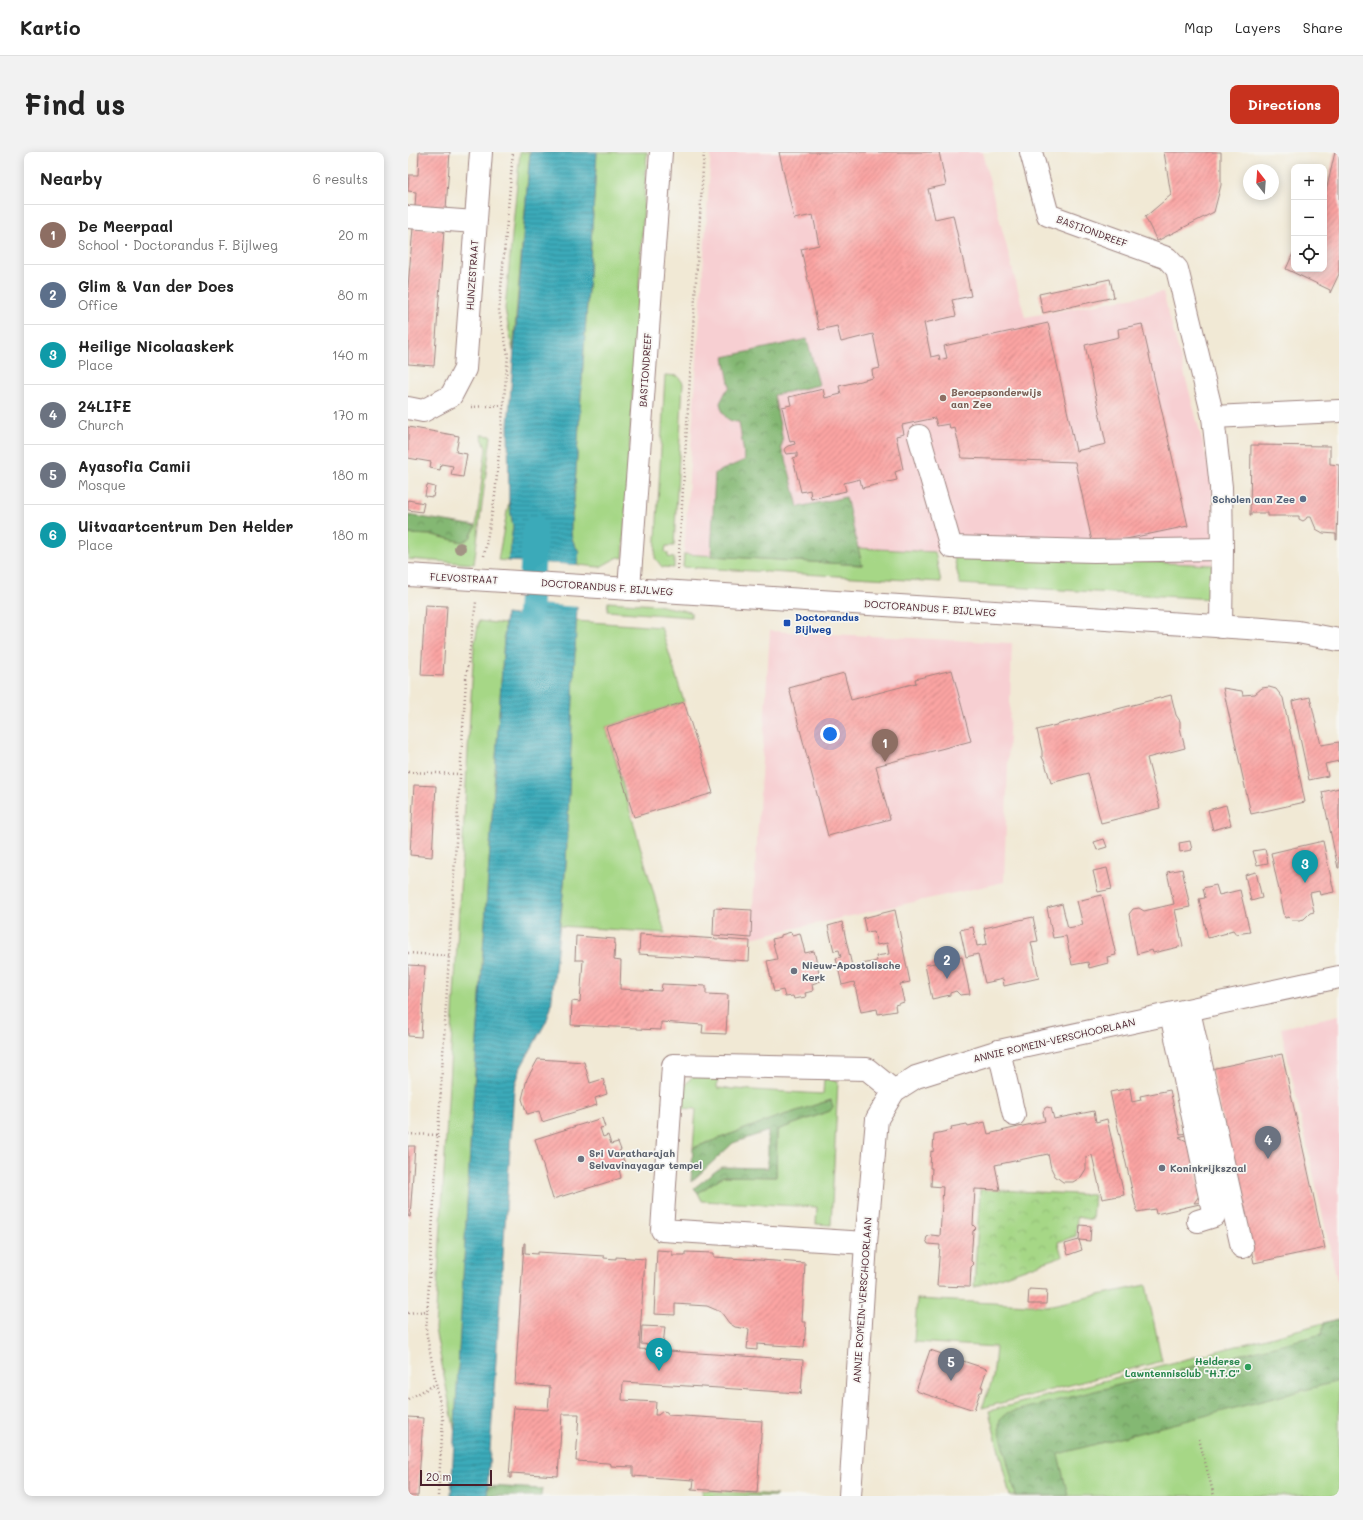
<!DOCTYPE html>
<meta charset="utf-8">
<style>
body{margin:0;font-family:Mali,sans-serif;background:#f2f2f2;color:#222}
.controls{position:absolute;right:12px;top:12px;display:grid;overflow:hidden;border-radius:8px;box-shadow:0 2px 10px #0003}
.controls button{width:36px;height:36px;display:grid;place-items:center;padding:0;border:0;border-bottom:1px solid #e0e0e0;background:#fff;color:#222;font:20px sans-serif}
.compass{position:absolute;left:835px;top:12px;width:36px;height:36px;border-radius:50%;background:#fff;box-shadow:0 2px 10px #0003;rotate:343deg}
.scale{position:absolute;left:12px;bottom:10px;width:72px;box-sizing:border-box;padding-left:4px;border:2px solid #4a1f2b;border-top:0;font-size:11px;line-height:14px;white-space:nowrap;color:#4a1f2b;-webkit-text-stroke:3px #f6f6f2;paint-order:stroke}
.you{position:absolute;left:422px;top:582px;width:14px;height:14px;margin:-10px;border:3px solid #fff;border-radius:50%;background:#1a73e8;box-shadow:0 0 0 6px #1a73e833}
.badge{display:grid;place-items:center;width:26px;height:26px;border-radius:50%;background:#c8321e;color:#fff;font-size:13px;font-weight:700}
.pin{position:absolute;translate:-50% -33px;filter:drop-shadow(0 1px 2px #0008)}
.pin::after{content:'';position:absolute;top:21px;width:14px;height:12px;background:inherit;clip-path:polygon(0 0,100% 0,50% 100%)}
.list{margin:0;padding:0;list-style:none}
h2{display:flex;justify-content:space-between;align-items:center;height:52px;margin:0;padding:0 16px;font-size:17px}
h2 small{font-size:13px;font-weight:400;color:#767676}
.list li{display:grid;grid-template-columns:26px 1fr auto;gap:12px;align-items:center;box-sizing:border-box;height:60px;padding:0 16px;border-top:1px solid #e0e0e0}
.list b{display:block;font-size:15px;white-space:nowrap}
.list p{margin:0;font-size:13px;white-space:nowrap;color:#767676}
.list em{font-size:13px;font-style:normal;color:#767676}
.icon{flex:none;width:22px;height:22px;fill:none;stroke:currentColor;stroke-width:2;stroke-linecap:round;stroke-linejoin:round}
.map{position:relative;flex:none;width:931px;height:1344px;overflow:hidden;border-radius:8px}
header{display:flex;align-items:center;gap:24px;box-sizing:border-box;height:56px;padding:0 20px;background:#fff;border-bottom:1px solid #e0e0e0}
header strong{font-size:19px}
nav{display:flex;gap:22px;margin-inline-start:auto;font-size:14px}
.intro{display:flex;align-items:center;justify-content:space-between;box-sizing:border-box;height:96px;padding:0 24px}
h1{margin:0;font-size:28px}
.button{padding:10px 18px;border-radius:8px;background:#c8321e;color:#fff;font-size:14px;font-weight:700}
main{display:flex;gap:24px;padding:0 24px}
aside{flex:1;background:#fff;border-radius:8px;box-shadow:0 2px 10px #0003}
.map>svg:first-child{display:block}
.built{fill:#f7cfd2}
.grass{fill:#a6d786;stroke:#787b58}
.forest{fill:url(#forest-crowns);stroke:#676c4f}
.park{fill:url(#park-crowns);stroke:#787b58}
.water{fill:url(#water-rules);stroke:#426472}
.pier{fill:#f1e9d5}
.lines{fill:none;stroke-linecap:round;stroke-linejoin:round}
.canal{stroke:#3baab9;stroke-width:25}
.building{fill:url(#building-hatch)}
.minor-casing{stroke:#9e8480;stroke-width:24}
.path{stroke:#9e8480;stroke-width:2.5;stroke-dasharray:1 3;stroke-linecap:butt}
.minor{stroke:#fff;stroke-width:22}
.tree{fill:#a29384}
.education-dot{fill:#8d6e63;stroke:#f6f6f2;stroke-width:1.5}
.service-dot{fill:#5c6f8a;stroke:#f6f6f2;stroke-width:1.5}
.transit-dot{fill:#1a4fb4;stroke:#f6f6f2;stroke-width:1.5}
.worship-dot{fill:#6b7280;stroke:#f6f6f2;stroke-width:1.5}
.leisure-dot{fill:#2e9e5b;stroke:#f6f6f2;stroke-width:1.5}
.labels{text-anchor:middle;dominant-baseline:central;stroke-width:3.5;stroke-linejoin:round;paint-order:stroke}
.street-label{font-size:10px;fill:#4a1f2b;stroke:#f6f6f2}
.education-label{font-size:10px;font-weight:bold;fill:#785e54;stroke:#f6f6f2;text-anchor:start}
.service-label{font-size:10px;font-weight:bold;fill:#4e5e75;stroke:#f6f6f2;text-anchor:end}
.transit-label{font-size:10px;font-weight:bold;fill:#164399;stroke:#f6f6f2;text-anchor:start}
.worship-label{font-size:10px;font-weight:bold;fill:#5b616d;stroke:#f6f6f2;text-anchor:start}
.leisure-label{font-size:10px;font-weight:bold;fill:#27864d;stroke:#f6f6f2;text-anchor:end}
</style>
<header>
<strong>Kartio</strong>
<nav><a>Map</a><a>Layers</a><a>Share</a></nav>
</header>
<div class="intro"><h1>Find us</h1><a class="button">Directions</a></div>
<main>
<aside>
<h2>Nearby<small>6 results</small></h2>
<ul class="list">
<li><span class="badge" style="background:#8d6e63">1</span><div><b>De Meerpaal</b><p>School · Doctorandus F. Bijlweg</p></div><em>20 m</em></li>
<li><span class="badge" style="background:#5c6f8a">2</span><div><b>Glim &amp; Van der Does</b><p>Office</p></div><em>80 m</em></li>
<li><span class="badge" style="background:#0f9aa8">3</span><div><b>Heilige Nicolaaskerk</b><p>Place</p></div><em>140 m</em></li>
<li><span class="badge" style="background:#6b7280">4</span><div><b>24LIFE</b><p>Church</p></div><em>170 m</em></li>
<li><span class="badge" style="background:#6b7280">5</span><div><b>Ayasofia Camii</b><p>Mosque</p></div><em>180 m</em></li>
<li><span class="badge" style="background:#0f9aa8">6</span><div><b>Uitvaartcentrum Den Helder</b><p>Place</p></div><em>180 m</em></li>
</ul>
</aside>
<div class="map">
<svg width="931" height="1344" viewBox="0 0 931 1344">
<defs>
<pattern id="forest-crowns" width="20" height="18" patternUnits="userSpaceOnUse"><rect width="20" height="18" fill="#84b873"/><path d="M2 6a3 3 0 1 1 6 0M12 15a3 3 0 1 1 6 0" fill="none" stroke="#6e955f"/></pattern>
<pattern id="park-crowns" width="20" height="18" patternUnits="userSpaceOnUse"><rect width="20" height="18" fill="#a6d786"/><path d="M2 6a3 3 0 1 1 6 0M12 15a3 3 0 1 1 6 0" fill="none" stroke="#90b874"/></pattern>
<pattern id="water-rules" width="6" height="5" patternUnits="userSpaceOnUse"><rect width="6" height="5" fill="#3baab9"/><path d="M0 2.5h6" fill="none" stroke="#348a97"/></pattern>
<pattern id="building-hatch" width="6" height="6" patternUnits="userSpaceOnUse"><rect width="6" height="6" fill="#fba4a3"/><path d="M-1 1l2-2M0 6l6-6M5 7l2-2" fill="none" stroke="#cd8585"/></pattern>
</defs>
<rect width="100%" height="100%" fill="#f6f6f2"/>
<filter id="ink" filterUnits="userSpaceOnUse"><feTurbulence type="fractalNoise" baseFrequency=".025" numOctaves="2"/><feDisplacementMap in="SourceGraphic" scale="8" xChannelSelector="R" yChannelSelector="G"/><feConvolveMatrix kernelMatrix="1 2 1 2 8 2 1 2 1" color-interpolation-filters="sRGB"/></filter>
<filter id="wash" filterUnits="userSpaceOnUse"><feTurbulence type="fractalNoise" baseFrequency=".012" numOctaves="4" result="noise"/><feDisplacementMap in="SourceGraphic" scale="16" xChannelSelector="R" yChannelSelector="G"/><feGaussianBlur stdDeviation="0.9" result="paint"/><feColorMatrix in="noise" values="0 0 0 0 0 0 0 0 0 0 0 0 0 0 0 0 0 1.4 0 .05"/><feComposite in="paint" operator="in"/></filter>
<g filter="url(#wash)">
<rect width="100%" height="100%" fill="#f1e9d5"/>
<g class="built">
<polygon points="303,0 574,0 617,165 755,140 804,326 805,413 450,396 454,413 276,402"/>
<polygon points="362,479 604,491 596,730 343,786"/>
<polygon points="931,863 931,1137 873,876"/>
</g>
<g class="grass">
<polygon points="112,0 122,0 105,199 97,157"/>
<path d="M189,0H239L215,406L210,405L192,415L169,413L171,399C158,384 164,368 166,349Z"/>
<polygon points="257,223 270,224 275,231 266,394 258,394 257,400 260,401 260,405 266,406 266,416 254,415 247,406"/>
<polygon points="73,283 83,284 66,412 0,407 0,382 25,383 54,390 62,386 68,374 78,296"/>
<polygon points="101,349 105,375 100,409 90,408"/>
<polygon points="450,396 527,400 533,430 275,415 276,402 454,413"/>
<polygon points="545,401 805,413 804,447 552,432"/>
<polygon points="200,450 249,453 283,460 283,465 199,459"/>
<polygon points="71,469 97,472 63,979 47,1280 27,1177 66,494"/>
<polygon points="168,469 253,475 276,550 198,575 257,781 152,774 158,712"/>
<path d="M310,921L309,936L415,942L416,927L430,929L423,1073L408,1072L409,1055L294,1049L290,1041L315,1024L368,1025L369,978L422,959L423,948L364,967L285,996L288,957L270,956C271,940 275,934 286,923Z"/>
<polygon points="738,1133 754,1209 574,1256 585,1226 588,1195 506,1190 509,1147 639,1154"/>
<polygon points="931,1167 931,1344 602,1344 581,1259"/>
<polygon points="295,1338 369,1343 368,1344 294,1344"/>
</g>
<g class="forest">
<path d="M399,187L411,233L366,243L375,289L373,295L375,302L378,307L390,355L438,345L454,413L303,404L307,321L337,308L331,270C318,270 315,263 312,251L318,239L322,236L316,205Z"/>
<polygon points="0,363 68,374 62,386 54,390 25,383 0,382"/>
<polygon points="423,948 425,955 422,959 369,978 368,1025 315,1024 290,1041 286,1036 313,1015 360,1016 360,979 325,991 283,1030 285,996 364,967"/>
<polygon points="931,1167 931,1180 929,1181 931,1188 931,1229 650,1302 660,1344 608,1344 591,1276 592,1267 599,1261 914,1182 916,1171"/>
<polygon points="80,1334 134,1337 133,1344 79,1344"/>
</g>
<polygon class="park" points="572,1037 686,1043 684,1068 669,1065 668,1084 650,1090 654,1104 566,1135"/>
<g class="water">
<path d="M122,0H189L166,349C164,368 158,384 171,399L169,413L100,409L105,375L101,349L100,273Z"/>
<polygon points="116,451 169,454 158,712 143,856 138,870 113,915 106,937 79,1344 43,1344 63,979 97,472 98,462 115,464"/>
</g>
<g class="pier">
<polygon points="114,410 169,413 171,413 169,415 114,412"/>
<polygon points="116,449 169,452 170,455 114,451"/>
</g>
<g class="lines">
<polyline class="canal" points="120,485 127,377"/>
</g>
<g id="blocks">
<g class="building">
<polygon points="11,0 42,0 38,57 7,55 8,40 0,39 1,23 10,23"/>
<polygon points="371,0 531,0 538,33 520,37 527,67 545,63 563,144 544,148 548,164 516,171 523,205 531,203 532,208 539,206 536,194 640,171 668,299 698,292 677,193 711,185 710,177 734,172 780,374 685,394 667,310 554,306 547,276 542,277 541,272 529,274 527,266 494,273 496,282 488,284 495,317 487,320 489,328 454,336 452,327 436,331 438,339 403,347 402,338 393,340 385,306 389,305 389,301 378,302 376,298 377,296 380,294 387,292 386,289 382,290 374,255 383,253 381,245 415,237 417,246 433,242 431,234 465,226 464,218 472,216 465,182 433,190 429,174 411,178 393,97 411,93 405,63 386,67"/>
<polygon points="756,0 813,0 813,33 806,60 749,89 737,65 763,43"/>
<polygon points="927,0 931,0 931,122 922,141 922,138 878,117 886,99 886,117 916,117 916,48"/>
<polygon points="5,76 36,78 26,214 0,212 0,135"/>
<polygon points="702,127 706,145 635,161 631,142"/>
<polygon points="0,275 51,284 48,300 59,302 55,325 43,323 45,314 33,312 32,318 22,316 23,310 0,306"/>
<polygon points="843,293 922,294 922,312 931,313 929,388 928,388 928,382 915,381 908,377 903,365 899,365 898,367 895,369 891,367 891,364 860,364 860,361 843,361 843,364 842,364"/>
<polygon points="19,333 27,335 25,345 17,344"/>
<polygon points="0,348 16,351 14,360 0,358"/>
<polygon points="17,453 39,454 35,524 13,523"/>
<polygon points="544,518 563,589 468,614 482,667 420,684 381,536 436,521 443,548 508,531 507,527"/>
<polygon points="861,535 868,537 875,546 897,650 843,662 815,536 834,539 835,543 847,542 854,536"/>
<polygon points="763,543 768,563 772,569 772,576 777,596 739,606 752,656 693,671 680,621 643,631 637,611 634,605 634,599 629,578"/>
<polygon points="902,545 913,593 931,590 931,609 917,612 920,624 901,628 884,549"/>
<polygon points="276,550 305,641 226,665 198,575"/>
<polygon points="6,633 28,634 24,705 2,703"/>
<polygon points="931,636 931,716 930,716 914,640"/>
<polygon points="818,653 823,673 805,678 800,658"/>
<polygon points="696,687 699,695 689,698 686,690"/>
<polygon points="782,689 784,698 772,700 771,691"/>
<polygon points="915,689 926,740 912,743 911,739 902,741 906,760 902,761 896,767 892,768 884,768 881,765 877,766 863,701"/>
<polygon points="857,697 860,711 849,713 845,699"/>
<polygon points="699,716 704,737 690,740 685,719"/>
<polygon points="774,717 782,755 767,758 775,794 745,801 744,798 729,802 721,762 725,757 731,756 736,759 766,752 759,720"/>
<polygon points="848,720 854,746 843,749 837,723"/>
<polygon points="808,733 811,743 832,738 842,780 828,782 825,778 818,780 819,781 800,786 791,747 797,746 795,736"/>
<polygon points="694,743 708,803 699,805 700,811 681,816 680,810 664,813 658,784 645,786 639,756 654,752 660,776 675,773 669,749"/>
<polygon points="306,756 344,758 343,786 305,783"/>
<polygon points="487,758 502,830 492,832 496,850 487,853 488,859 470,862 469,857 453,860 446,830 434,833 428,806 433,805 431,798 426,799 420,774 434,770 444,814 469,809 468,804 481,802 479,791 469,793 466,779 458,780 455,766"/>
<polygon points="625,765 630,789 623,790 631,826 596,834 595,827 577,831 570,802 558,805 552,778 565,775 569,794 579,792 576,776"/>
<polygon points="383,780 384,783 392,781 397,801 406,799 413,829 404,832 405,839 397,841 398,845 386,847 385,844 377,845 375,838 366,840 359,809 369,807 364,787 373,785 373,783"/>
<polygon points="232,782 342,789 341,809 231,802"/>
<polygon points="168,784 207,787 206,808 213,809 212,837 253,839 254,832 298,834 298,842 320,843 318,882 294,881 295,873 253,870 253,878 229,877 229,876 163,873 164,849 172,850 175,808 167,808"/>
<polygon points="554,805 562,842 552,843 548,839 542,841 542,843 524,847 517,813"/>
<polygon points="0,813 17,814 13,885 0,884"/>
<polygon points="874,902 917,1096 846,1111 803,917"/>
<polygon points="130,907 176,910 182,931 195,927 199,942 187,946 189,953 134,970 131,959 119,962 114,947 119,927"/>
<polygon points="722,936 724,950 733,948 732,944 762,938 772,982 781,981 781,982 771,985 782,991 793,1041 786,1051 796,1050 796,1051 748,1062 747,1057 729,1060 702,940"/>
<polygon points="639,955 643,956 646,967 686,959 688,970 699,967 716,1043 694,1047 684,1003 678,1005 678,1017 673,1025 665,1030 655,1030 647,1024 643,1016 640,1002 587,1013 592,1038 567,1037 565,1073 568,1076 565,1079 563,1109 566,1112 563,1115 562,1135 529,1134 532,1093 520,1092 518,1088 519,1085 523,1083 532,1084 535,1035 523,1034 524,1016 522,1016 523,999 525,1000 526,982 544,978 543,975 559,972 560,974 577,970 580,982 637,969 635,960 637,956"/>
<polygon points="194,966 197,975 192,976 195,985 200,983 203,992 210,990 213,998 211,999 213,1007 215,1006 218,1015 211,1017 213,1026 145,1047 127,987"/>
<polygon points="0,994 7,994 2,1065 0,1064"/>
<polygon points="672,1073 683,1074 682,1089 671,1088"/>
<polygon points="671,1088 674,1098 660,1103 657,1092"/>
<polygon points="116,1091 117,1091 117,1101 130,1102 130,1100 196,1104 196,1106 208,1107 208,1105 237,1107 231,1197 395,1208 393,1243 392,1239 391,1241 215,1230 214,1248 248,1250 247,1263 250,1263 255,1259 259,1260 260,1263 354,1269 349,1341 283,1337 283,1336 285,1336 286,1328 225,1324 225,1315 203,1314 203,1312 200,1311 168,1309 171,1262 154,1262 150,1324 103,1321 103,1326 101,1326 106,1254 107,1256 140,1258 142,1235 107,1232"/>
<polygon points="249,1098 264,1099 264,1103 277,1103 277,1100 306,1101 306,1105 397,1111 394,1170 398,1170 396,1195 349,1192 349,1198 339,1197 341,1177 327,1175 321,1171 313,1160 299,1154 267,1152 267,1163 246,1162"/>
<polygon points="621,1137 639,1138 638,1152 620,1152"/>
<polygon points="234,1174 257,1175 255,1194 233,1192"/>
<polygon points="522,1198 579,1217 573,1235 575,1235 574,1240 572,1240 566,1258 508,1239"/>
<polygon points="0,1265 15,1266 10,1344 0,1344"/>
</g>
</g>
</g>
<g filter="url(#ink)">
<use href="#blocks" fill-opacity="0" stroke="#9e8480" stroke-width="1"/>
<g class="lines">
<defs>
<g id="minor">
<polyline points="623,0 640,63 759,106 769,117 805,265 813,335 814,397 813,475"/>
<polyline points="0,65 67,70"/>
<polyline points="0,256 15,259 43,244 57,217 73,0"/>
<polyline points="805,265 931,259"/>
<polyline points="511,284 543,395 686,399 814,397"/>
<polyline points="0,423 855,477 890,480 931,488"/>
<polyline points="221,437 253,0"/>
<polyline points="781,859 834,1095"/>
<polyline points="763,862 806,1064 790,1069"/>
<polyline points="591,899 606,963"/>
<polyline points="458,1091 254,1078 265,913 459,917 486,939"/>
<polyline points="442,1344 458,1091 469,967 486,939 508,925 591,899 931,825"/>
</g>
</defs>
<use href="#minor" class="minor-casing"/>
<g class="path">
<polyline points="63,255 96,253"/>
<polyline points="76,404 87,344 100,203 91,159 105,0"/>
<polyline points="270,417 296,0"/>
<polyline points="0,620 52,622"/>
<polyline points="0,801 41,804"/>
<polyline points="0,982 30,983"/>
<polyline points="0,1161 19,1159"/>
<polyline points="0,1247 28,1232"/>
<polyline points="791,1287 806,1344"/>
<polyline points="30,1344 35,1268 18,1179 58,527 68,450"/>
</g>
<use href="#minor" class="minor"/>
</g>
<circle class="tree" cx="52" cy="396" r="6"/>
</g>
<circle class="education-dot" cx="535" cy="246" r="4"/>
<circle class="service-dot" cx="895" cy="347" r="4"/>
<rect class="transit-dot" x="375" y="467" width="8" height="8" rx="2"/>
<g class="worship-dot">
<circle cx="386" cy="819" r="4"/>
<circle cx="173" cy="1007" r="4"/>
<circle cx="754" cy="1016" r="4"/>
</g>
<circle class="leisure-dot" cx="840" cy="1215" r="4"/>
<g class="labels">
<g class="street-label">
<text transform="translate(684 79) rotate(20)">BASTIONDREEF</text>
<text transform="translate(64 123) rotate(-86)">HUNZESTRAAT</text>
<text transform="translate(237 218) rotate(-86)">BASTIONDREEF</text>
<text transform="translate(56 426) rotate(3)">FLEVOSTRAAT</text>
<text transform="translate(199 435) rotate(4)">DOCTORANDUS F. BIJLWEG</text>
<text transform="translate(522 456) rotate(4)">DOCTORANDUS F. BIJLWEG</text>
<text transform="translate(646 888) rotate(-13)">ANNIE ROMEIN-VERSCHOORLAAN</text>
<text transform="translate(454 1148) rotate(-86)">ANNIE ROMEIN-VERSCHOORLAAN</text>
</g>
<g class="education-label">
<text x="543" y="240">Beroepsonderwijs<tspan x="543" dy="12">aan Zee</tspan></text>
</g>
<g class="service-label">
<text x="887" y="347">Scholen aan Zee</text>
</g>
<g class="transit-label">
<text x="387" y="465">Doctorandus<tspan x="387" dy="12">Bijlweg</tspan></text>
</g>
<g class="worship-label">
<text x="394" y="813">Nieuw-Apostolische<tspan x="394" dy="12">Kerk</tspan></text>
<text x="181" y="1001">Sri Varatharajah<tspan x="181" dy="12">Selvavinayagar tempel</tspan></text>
<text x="762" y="1016">Koninkrijkszaal</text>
</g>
<g class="leisure-label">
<text x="832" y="1209">Helderse<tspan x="832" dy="12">Lawntennisclub "H.T.C"</tspan></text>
</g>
</g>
</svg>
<div class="controls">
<button>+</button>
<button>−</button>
<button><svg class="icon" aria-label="locate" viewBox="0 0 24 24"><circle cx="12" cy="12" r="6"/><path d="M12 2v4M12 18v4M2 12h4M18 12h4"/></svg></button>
</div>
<svg class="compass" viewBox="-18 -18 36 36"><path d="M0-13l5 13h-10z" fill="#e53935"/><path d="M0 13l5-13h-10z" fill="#767676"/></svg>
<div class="scale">20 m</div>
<div class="you"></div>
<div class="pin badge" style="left:477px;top:610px;background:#8d6e63">1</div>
<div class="pin badge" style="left:539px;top:827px;background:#5c6f8a">2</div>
<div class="pin badge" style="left:897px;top:731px;background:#0f9aa8">3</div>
<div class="pin badge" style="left:860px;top:1007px;background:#6b7280">4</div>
<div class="pin badge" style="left:543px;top:1229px;background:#6b7280">5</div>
<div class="pin badge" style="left:251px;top:1219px;background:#0f9aa8">6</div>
</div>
</main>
